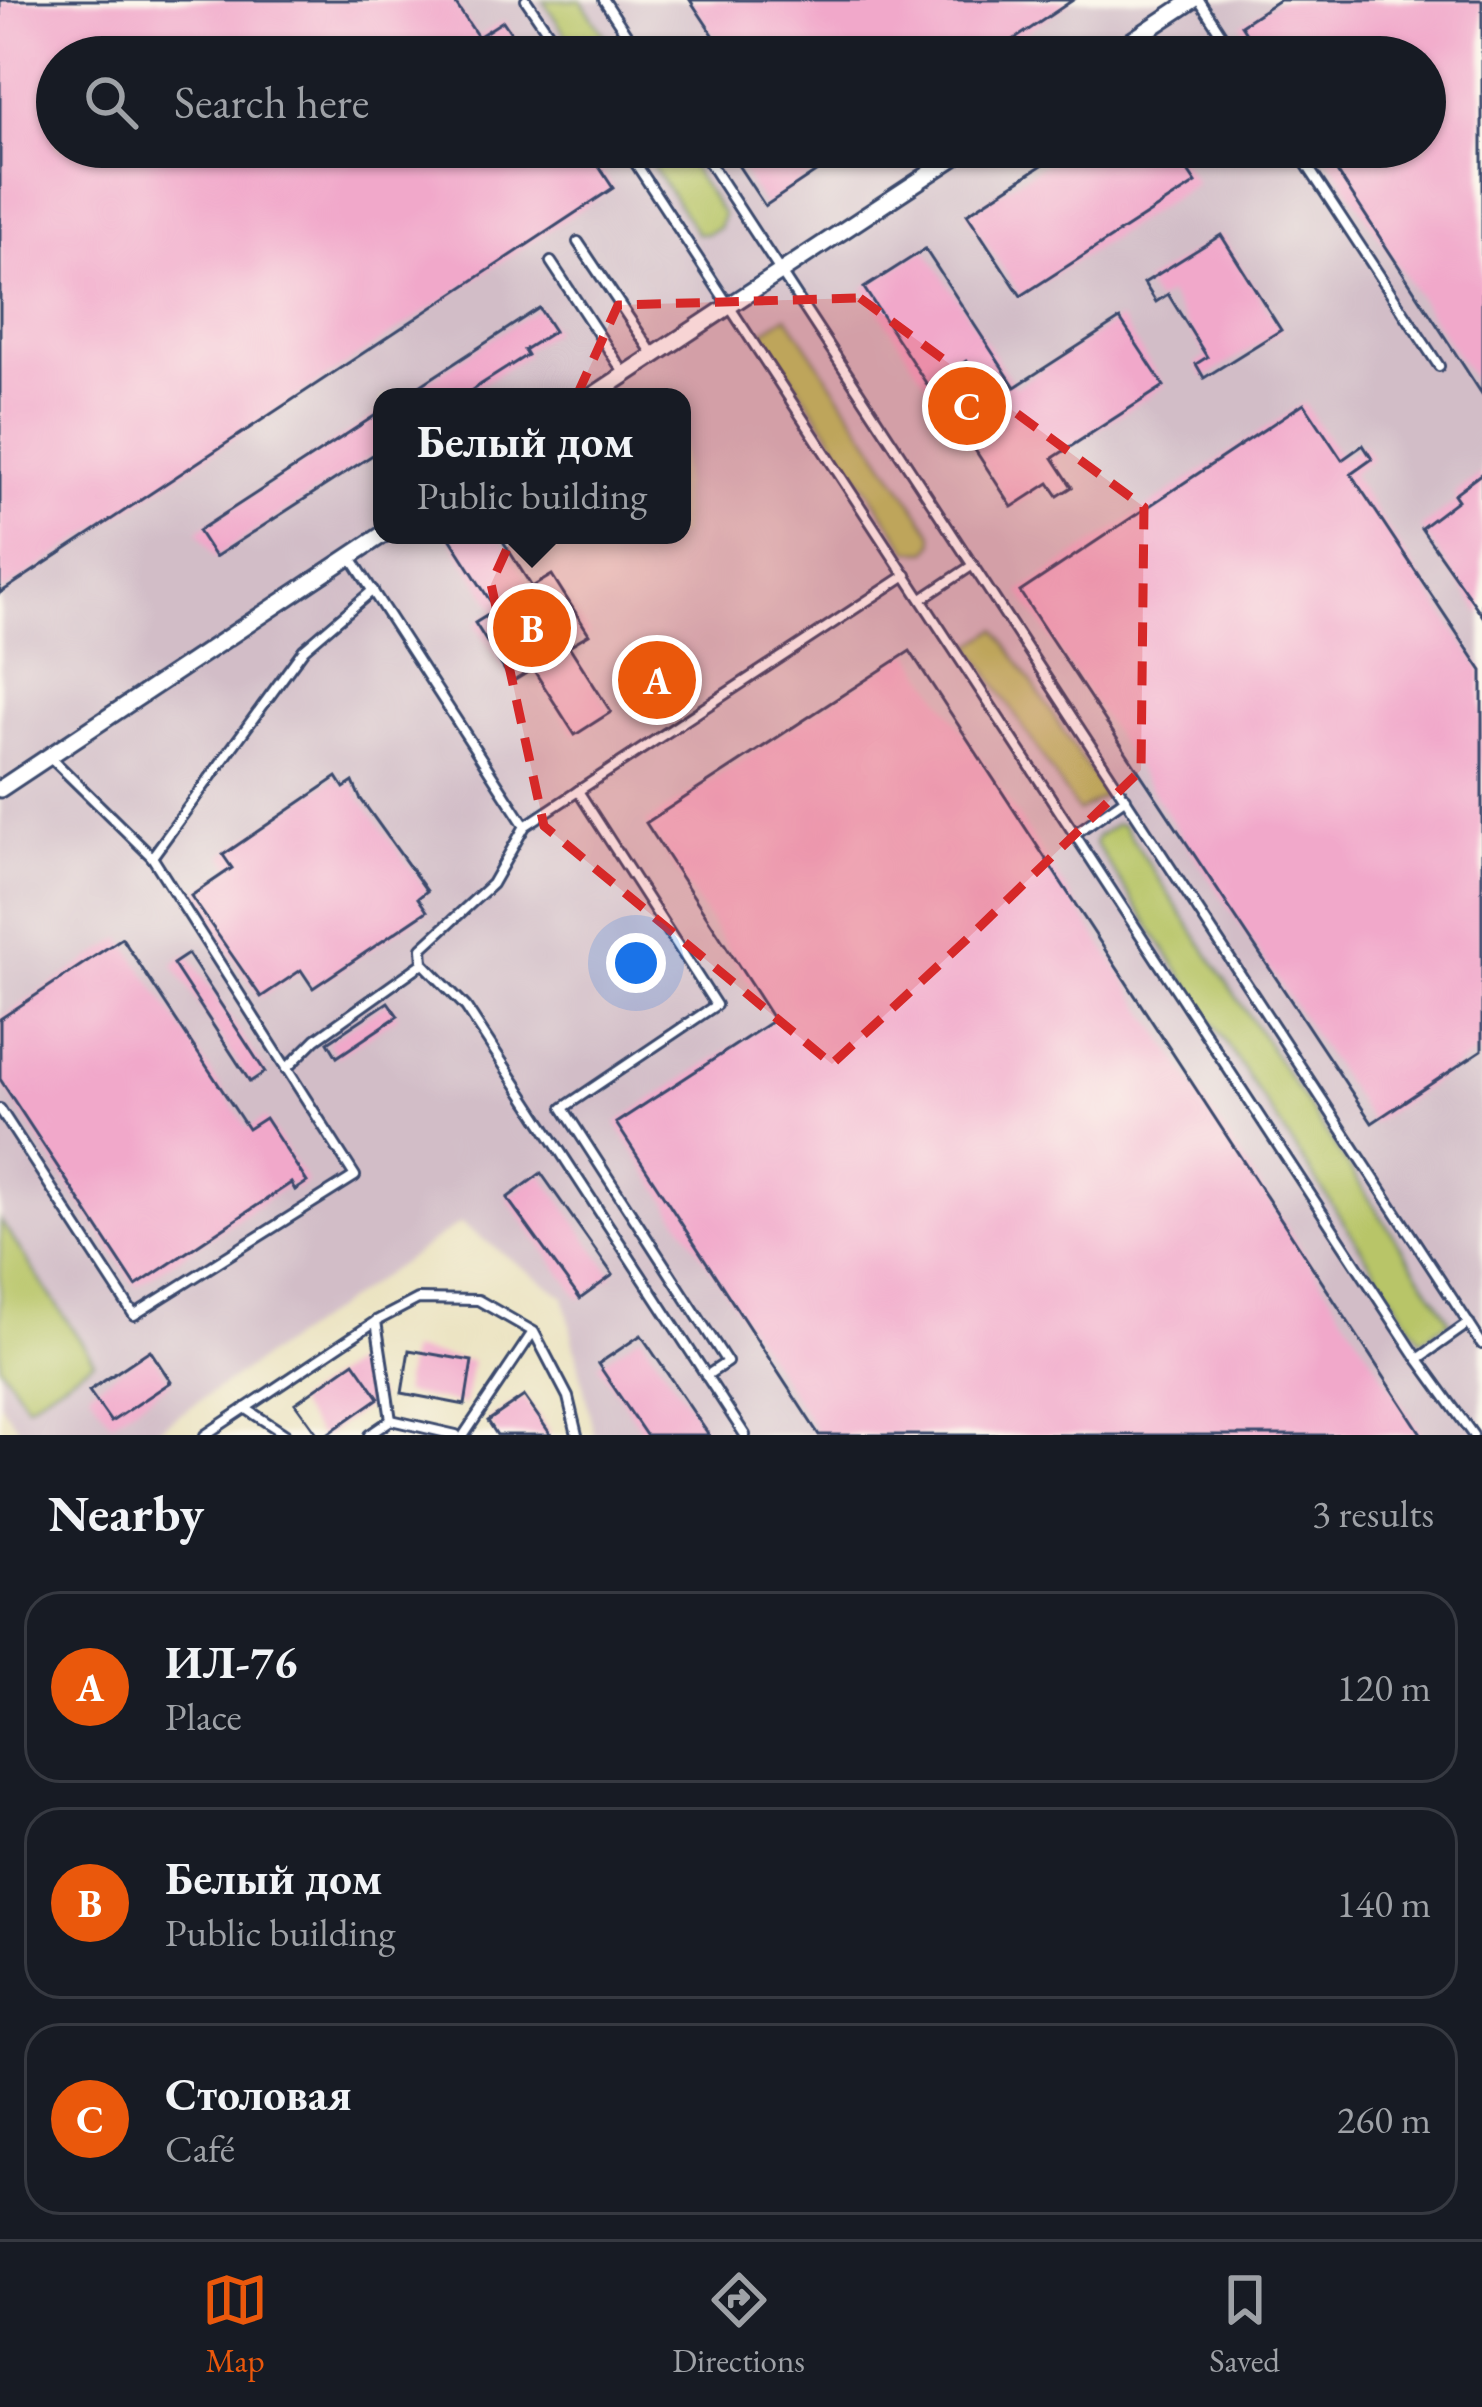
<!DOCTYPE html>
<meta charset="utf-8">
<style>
body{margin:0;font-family:"EB Garamond",serif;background:#242831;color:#f1f3f6}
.you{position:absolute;left:636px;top:963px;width:42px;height:42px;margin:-30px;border:9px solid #fff;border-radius:50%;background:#1a73e8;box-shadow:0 0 0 18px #1a73e833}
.badge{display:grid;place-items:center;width:78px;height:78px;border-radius:50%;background:#ea580c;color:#fff;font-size:39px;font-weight:700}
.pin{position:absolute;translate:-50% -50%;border:6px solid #fff;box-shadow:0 3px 12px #0006}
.popup{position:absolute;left:373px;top:388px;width:318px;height:156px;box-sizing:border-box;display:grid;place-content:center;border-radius:24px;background:#171b24;filter:drop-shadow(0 3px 9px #0005);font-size:39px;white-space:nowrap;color:#9ea1a6}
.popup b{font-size:45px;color:#f1f3f6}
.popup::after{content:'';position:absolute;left:50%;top:100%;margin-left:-24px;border:24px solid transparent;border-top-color:#171b24}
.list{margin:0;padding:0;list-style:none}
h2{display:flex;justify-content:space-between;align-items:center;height:156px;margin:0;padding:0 48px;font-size:51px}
h2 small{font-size:39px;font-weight:400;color:#9ea1a6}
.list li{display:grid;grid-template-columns:78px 1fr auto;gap:36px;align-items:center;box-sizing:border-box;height:192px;margin:0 24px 24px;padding:0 24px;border:3px solid #363941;border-radius:36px}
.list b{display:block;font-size:45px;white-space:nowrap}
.list p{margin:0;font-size:39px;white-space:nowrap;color:#9ea1a6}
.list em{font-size:39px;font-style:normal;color:#9ea1a6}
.icon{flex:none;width:66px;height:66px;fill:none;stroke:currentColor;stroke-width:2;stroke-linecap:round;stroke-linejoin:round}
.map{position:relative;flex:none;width:1482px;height:1435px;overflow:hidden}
.search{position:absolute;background:#171b24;box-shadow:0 3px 9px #0004;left:36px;right:36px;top:36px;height:132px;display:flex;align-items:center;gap:30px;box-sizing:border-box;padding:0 42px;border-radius:66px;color:#9ea1a6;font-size:45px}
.sheet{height:804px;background:#171b24}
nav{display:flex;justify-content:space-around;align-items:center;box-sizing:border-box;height:168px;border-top:3px solid #363941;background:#171b24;font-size:33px;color:#9ea1a6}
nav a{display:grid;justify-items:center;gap:6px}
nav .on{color:#ea580c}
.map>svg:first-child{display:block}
.industrial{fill:#d2bdc7;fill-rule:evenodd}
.green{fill:#b8c567;stroke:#6a7a62;stroke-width:3}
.building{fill:#f1a8ca}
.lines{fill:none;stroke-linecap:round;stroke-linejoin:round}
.lane-casing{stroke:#3a4a6d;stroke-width:14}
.street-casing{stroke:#3a4a6d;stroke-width:21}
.lane{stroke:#fff;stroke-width:8}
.street{stroke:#fff;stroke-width:15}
.marked{fill:#d62828;fill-opacity:0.2;stroke:#d62828;stroke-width:9;stroke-dasharray:24 15;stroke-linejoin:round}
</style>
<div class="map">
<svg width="1482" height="1435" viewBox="0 0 1482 1435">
<rect width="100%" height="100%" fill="#fbf7ec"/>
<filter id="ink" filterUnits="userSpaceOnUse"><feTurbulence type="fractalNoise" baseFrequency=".00833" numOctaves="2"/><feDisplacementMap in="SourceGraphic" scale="24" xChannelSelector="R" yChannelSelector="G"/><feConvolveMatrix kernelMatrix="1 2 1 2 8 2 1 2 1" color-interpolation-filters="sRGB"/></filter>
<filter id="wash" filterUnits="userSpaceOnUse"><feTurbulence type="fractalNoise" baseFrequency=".004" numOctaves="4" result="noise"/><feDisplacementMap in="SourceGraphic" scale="48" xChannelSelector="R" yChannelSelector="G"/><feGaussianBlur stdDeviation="2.7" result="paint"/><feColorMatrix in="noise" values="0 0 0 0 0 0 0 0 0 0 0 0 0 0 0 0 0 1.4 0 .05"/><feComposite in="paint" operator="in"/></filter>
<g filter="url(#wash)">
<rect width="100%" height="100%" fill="#ebe3c1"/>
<path class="industrial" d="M0,0H1482V1435H594L564,1297L460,1223L150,1435H23L0,1403ZM57,57H1425V147H57ZM382,397H682V535H382Z"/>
<g class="green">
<polygon points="543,0 581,0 619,57 580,57"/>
<polygon points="640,147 678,147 723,215 719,228 706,234 697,233"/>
<polygon points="787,316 933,534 934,543 928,551 909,551 762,332"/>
<polygon points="997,629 1105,795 1078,812 971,646"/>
<polygon points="1116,824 1123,825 1450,1321 1421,1340 1095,843 1097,837"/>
<polygon points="0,1220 94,1361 27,1405 0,1365"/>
</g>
<g id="blocks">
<g class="building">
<polygon points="0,0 453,0 478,37 503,21 527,57 57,57 57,147 586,147 613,188 0,593"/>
<polygon points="690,0 1073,0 988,57 696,57 718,42"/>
<polygon points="1279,0 1482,0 1482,394 1321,147 1425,147 1425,57 1262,57 1241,25"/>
<polygon points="726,147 853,147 765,206"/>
<polygon points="1070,147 1172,147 1196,183 1021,296 967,214"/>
<polygon points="1221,235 1281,330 1204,378 1196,364 1207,357 1168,294 1156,302 1144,283"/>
<polygon points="925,249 1015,387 1120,319 1164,386 1053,458 1072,487 1058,496 1049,483 1012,507 955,419 989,397 966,361 928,386 864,288"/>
<polygon points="539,308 554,331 524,350 527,355 461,397 403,397"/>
<polygon points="1304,403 1342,460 1363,445 1372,459 1351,474 1482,671 1482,1050 1372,1123 1020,592"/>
<polygon points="382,411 382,449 215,557 198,531"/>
<polygon points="1482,473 1482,615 1421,528 1458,500 1454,494"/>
<polygon points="448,535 499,535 532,587 552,575 589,634 569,646 611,712 575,735 533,669 512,682 475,623 496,610"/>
<polygon points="910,651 1422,1435 819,1435 616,1123 774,1020 646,823"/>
<polygon points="337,777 344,788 353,782 360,798 427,891 418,898 427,911 313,988 301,970 261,997 191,896 232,868 223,855"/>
<polygon points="122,938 248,1129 265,1118 307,1182 295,1190 291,1183 136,1286 0,1079 0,1019"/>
<polygon points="188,954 265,1072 250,1082 173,964"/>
<polygon points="388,1002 398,1016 337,1057 328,1042"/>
<polygon points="541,1173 613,1275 580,1299 507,1198"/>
<polygon points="641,1335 709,1435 646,1435 598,1364"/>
<polygon points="150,1350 171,1382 111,1422 89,1391"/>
<polygon points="409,1350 472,1361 465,1405 402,1393"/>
<polygon points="354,1362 379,1398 326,1435 318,1435 295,1403"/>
<polygon points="524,1396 551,1435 497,1435 488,1421"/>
</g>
</g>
</g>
<g filter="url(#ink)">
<use href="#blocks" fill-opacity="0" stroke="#3a4a6d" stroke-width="3"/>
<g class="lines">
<defs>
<g id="lane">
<polyline points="526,0 565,57"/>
<polyline points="604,0 641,57"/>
<polyline points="1199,0 1236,57"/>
<polyline points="625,147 1418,1359 1473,1435"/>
<polyline points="699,147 1482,1344"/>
<polyline points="1295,147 1439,366"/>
<polyline points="578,242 653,354"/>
<polyline points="551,262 624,373"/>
<polyline points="350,556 525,826"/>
<polyline points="922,599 973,565"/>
<polyline points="578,791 716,1005 563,1108 727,1362 706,1376"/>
<polyline points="1076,833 1126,798"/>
<polyline points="152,857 304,649 373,590"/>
<polyline points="286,1069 316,1039 423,963"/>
<polyline points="0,1109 134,1315 355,1176 152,857 50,757"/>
<polyline points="376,1321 391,1420"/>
<polyline points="1418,1359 1469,1323"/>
<polyline points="245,1408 286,1435"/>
<polyline points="205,1435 376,1321 418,1299 478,1300 534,1332 568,1397 577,1435"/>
<polyline points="369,1435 391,1420 456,1435"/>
<polyline points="464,1435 533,1332"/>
<polyline points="745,1435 466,1007 423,963 422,948 492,884 525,826 906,575"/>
</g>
<g id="street">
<polyline points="1107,57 1193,0"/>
<polyline points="591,397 970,147"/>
<polyline points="0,789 382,535"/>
</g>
</defs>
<use href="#lane" class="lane-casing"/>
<use href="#street" class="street-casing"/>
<use href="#lane" class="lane"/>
<use href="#street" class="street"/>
</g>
</g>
<path class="marked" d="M860,298L1144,507L1141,770L966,940L832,1064L544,826L491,584L618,305Z"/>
</svg>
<div class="you"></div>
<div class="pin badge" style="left:657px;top:680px">A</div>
<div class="pin badge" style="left:532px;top:628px">B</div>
<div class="popup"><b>Белый дом</b>Public building</div>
<div class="pin badge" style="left:967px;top:406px">C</div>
<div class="search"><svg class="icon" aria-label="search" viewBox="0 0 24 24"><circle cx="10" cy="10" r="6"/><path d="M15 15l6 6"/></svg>Search here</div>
</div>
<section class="sheet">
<h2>Nearby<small>3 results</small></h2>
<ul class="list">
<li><span class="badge">A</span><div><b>ИЛ-76</b><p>Place</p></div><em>120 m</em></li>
<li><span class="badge">B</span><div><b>Белый дом</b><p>Public building</p></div><em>140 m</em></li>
<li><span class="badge">C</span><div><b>Столовая</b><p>Café</p></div><em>260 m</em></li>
</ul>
</section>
<nav>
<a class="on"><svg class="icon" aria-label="map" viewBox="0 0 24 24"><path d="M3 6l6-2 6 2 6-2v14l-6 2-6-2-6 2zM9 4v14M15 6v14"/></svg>Map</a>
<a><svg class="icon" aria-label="directions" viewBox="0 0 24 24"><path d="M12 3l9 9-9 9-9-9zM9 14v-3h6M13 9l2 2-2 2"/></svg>Directions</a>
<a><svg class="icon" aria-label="saved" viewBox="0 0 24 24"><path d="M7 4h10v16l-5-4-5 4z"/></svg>Saved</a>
</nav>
